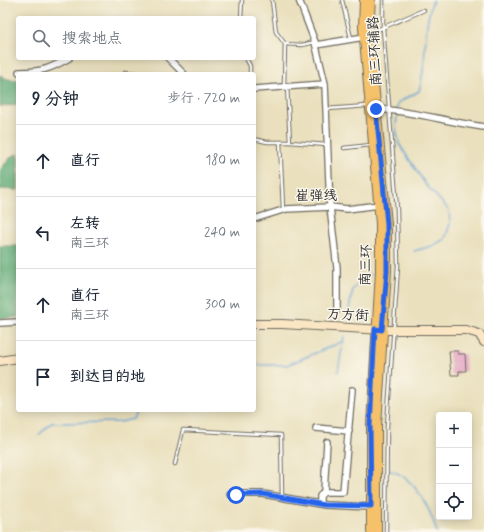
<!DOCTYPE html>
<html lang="zh">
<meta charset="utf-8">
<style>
body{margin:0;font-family:Mynerve,"LXGW WenKai TC",sans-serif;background:#f6f6f7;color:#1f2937}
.controls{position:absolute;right:12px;bottom:12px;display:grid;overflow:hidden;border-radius:4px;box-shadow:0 2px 10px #0003}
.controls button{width:36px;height:36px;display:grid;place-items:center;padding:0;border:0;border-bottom:1px solid #e0e1e3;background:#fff;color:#1f2937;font:20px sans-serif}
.stop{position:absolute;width:12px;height:12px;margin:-9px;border:3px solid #2563eb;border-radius:50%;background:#fff}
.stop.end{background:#2563eb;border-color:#fff;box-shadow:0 1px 4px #0008}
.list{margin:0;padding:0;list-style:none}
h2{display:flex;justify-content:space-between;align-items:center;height:52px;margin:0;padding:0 16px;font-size:17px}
h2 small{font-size:13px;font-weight:400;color:#747a83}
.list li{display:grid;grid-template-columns:26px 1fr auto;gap:12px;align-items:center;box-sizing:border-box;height:72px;padding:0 16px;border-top:1px solid #e0e1e3}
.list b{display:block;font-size:15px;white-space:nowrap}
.list p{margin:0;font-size:13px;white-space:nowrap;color:#747a83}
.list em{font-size:13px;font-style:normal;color:#747a83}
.icon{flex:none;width:22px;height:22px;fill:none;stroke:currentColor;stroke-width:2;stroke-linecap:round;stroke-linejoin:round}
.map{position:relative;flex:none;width:484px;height:532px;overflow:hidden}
.search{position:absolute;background:#fff;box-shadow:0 2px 10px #0003;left:16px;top:16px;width:240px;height:44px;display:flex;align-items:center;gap:10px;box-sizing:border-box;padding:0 14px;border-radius:4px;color:#747a83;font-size:15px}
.panel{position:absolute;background:#fff;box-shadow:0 2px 10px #0003;left:16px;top:72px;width:240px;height:340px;border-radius:4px}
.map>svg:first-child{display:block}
.forest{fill:#60ac76;stroke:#466c50}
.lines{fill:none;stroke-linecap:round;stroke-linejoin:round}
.stream{stroke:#5d9fd1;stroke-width:1.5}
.building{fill:#e3a1c1}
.lane-casing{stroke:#6e6a5e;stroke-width:4.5}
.street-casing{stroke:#6e6a5e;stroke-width:8}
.secondary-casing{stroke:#6e6a5e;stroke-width:10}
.primary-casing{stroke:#6e6a5e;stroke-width:10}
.lane{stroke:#fff;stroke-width:2.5}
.street{stroke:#fff;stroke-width:5.5}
.secondary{stroke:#fbe6c4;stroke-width:8}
.primary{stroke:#f5c16b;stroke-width:8}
.route{stroke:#2563eb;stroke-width:5}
.labels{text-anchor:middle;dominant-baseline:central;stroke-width:3;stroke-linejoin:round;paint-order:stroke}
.street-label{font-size:14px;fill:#2b2b2b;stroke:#fbf7ec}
</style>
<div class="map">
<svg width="484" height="532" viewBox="0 0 484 532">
<rect width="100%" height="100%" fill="#fbf7ec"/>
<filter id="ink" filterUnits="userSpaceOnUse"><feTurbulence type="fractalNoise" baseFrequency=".025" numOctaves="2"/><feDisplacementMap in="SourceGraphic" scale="8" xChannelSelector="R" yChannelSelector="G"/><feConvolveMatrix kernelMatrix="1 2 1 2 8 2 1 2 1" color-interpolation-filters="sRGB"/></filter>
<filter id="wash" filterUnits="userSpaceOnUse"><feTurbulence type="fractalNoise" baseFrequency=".012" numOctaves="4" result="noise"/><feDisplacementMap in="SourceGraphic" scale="16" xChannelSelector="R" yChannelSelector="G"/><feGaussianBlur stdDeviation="0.9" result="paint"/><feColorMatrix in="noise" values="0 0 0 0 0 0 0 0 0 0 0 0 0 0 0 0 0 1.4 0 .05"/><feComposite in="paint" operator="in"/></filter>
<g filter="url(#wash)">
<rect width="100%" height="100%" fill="#eae0bd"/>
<g class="forest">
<polygon points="0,75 7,79 18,80 18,105 0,106"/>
<polygon points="18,154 18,190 0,189 0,170 12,156"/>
<polygon points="0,246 18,246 18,317 0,318"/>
</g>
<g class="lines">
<g class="stream">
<path d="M397,109L398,103L419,91C428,61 422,29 433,0"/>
<polyline points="397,113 396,128 399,144 426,185 449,210 450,224 445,239 432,246 414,251"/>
<polyline points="348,314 353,289 371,274"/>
<polyline points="254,365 287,365 344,341"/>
<polyline points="338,372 344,336"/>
<polyline points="39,435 51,423 120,422 133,419 137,410"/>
<path d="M388,470C414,475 430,508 437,532"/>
</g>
</g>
<g id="blocks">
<polygon class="building" points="449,351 458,351 458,354 465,354 466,371 459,371 459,375 451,375"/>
</g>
</g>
<g filter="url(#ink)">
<use href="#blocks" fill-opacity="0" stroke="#6e6a5e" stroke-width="1"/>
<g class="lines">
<defs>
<g id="lane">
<polyline points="272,0 276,32 285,44 284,86"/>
<polyline points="342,0 351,38"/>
<polyline points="383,0 383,28 397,210 398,266 387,426 386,532"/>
<polyline points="241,18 242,0"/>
<polyline points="370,33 424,10"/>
<polyline points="285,44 302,45 315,42"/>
<polyline points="246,58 250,66 250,74"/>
<polyline points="125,72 143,74"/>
<polyline points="287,86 290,142 327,145"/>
<polyline points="327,109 367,106"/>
<polyline points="254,139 267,142 290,142"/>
<polyline points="280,142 283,209"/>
<polyline points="344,148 371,145"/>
<polyline points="175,464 183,430 281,435 282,497"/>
</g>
<g id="street">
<polyline points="299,0 315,42 325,84 330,207 337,268 337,310"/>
<polyline points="316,45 364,37"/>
<polyline points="168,58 184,74"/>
<path d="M19,72C41,72 50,69 69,58"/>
<polyline points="254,89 325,84"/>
<path d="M377,109C413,111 448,122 484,127"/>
<polyline points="254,219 286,209 330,207 347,209 379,205"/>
<polyline points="0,323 18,322"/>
<polyline points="316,428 349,431"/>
<polyline points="324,492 327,442"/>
<polyline points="230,494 263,494 325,505 371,507"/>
<polyline points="320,504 320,496 324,492 343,492 352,390"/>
</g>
<g id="secondary">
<polyline points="254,324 282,324 383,330 466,330 479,334 484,342"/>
<polyline points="0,361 18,358"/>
</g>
<g id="primary">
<polyline points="364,0 363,28 380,224 380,271 371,425 371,532"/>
<polyline points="371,0 369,28 387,224 387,271 377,426 377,532"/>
</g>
</defs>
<use href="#lane" class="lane-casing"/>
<use href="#street" class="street-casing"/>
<use href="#secondary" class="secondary-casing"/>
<use href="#primary" class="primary-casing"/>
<use href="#lane" class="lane"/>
<use href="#street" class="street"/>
<use href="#secondary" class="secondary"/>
<use href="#primary" class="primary"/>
</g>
</g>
<g class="lines" filter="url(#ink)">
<polyline class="route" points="236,495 263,494 324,505 371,506 370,425 375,329 382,330 387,271 387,224 376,109"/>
</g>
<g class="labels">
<g class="street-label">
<text transform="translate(375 51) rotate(-93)">南三环辅路</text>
<text x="316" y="196">崔弹线</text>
<text transform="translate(366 265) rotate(-88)">南三环</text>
<text transform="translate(348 315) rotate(3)">万方街</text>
</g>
</g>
</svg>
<div class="controls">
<button>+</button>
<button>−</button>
<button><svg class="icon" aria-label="locate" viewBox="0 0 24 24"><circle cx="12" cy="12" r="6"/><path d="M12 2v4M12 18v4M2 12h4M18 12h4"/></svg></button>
</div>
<div class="stop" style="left:236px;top:495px"></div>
<div class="stop end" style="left:376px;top:109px"></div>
<div class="search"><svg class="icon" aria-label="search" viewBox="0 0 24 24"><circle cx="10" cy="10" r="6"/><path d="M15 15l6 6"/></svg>搜索地点</div>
<section class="panel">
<h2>9 分钟<small>步行 · 720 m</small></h2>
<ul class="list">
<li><svg class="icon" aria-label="ahead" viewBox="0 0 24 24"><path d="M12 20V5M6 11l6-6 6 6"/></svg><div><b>直行</b></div><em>180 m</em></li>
<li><svg class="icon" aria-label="left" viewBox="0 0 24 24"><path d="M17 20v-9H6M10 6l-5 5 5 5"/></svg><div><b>左转</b><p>南三环</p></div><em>240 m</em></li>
<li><svg class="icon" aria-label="ahead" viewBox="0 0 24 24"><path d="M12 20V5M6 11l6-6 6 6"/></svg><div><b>直行</b><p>南三环</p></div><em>300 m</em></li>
<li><svg class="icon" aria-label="arrive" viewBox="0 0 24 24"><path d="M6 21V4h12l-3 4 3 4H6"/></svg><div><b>到达目的地</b></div></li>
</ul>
</section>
</div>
